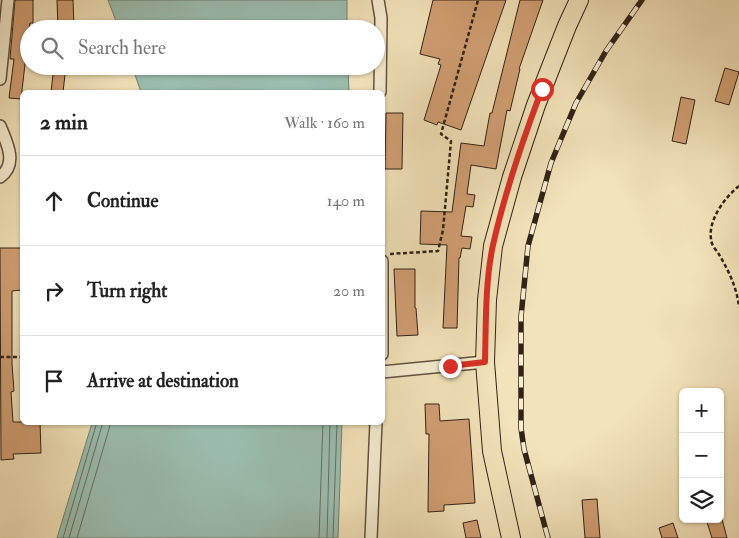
<!DOCTYPE html>
<meta charset="utf-8">
<style>
body{margin:0;font-family:"IM FELL Double Pica",serif;background:#f2f2f2;color:#222}
.controls{position:absolute;right:15px;bottom:15px;display:grid;overflow:hidden;border-radius:8px;box-shadow:0 1px 4px #0004}
.controls button{width:45px;height:45px;display:grid;place-items:center;padding:0;border:0;border-bottom:1px solid #e0e0e0;background:#fff;color:#222;font:25px sans-serif}
.stop{position:absolute;width:15px;height:15px;margin:-11px;border:4px solid #d93025;border-radius:50%;background:#fff}
.stop.end{background:#d93025;border-color:#fff;box-shadow:0 1px 5px #0008}
.list{margin:0;padding:0;list-style:none}
h2{display:flex;justify-content:space-between;align-items:center;height:65px;margin:0;padding:0 20px;font-size:21px}
h2 small{font-size:16px;font-weight:400;color:#767676}
.list li{display:grid;grid-template-columns:32px 1fr auto;gap:15px;align-items:center;box-sizing:border-box;height:90px;padding:0 20px;border-top:1px solid #e0e0e0}
.list b{display:block;font-size:19px;white-space:nowrap}
.list em{font-size:16px;font-style:normal;color:#767676}
.icon{flex:none;width:28px;height:28px;fill:none;stroke:currentColor;stroke-width:2;stroke-linecap:round;stroke-linejoin:round}
.map{position:relative;flex:none;width:739px;height:538px;overflow:hidden}
.search{position:absolute;background:#fff;box-shadow:0 1px 4px #0004;left:20px;top:20px;width:365px;height:55px;display:flex;align-items:center;gap:12px;box-sizing:border-box;padding:0 18px;border-radius:28px;color:#767676;font-size:19px}
.panel{position:absolute;background:#fff;box-shadow:0 1px 4px #0004;left:20px;top:90px;width:365px;height:335px;border-radius:8px}
.map>svg:first-child{display:block}
.water{fill:#9bbeb0;stroke:#708073}
.lines{fill:none;stroke-linecap:round;stroke-linejoin:round}
.shore{stroke:#657064;stroke-width:1}
.building{fill:#d29f73;stroke:#2f2218}
.street-casing{stroke:#605240;stroke-width:14}
.primary-casing{stroke:#2f2218;stroke-width:20}
.path{stroke:#2f2218;stroke-width:2.5;stroke-dasharray:4 2.5;stroke-linecap:butt}
.street{stroke:#f7edd2;stroke-width:11}
.primary{stroke:#f3e3ba;stroke-width:18}
.rail-casing{stroke:#2f2218;stroke-width:5.5}
.rail{stroke:#f7edd2;stroke-width:4;stroke-dasharray:11;stroke-linecap:butt}
.route{stroke:#d93025;stroke-width:6}
</style>
<div class="map">
<svg width="739" height="538" viewBox="0 0 739 538">
<rect width="100%" height="100%" fill="#f3e3ba"/>
<filter id="stains"><feTurbulence type="fractalNoise" baseFrequency=".004" numOctaves="4"/><feColorMatrix values="0 0 0 0 .2 0 0 0 0 .09 0 0 0 0 .02 0 0 0 .5 -.17"/></filter>
<radialGradient id="worn" r=".72"><stop offset=".6" stop-color="#630" stop-opacity="0"/><stop offset="1" stop-color="#630" stop-opacity=".3"/></radialGradient>
<g class="water">
<polygon points="108,0 347,0 347,29 119,29"/>
<polygon points="132,66 348,66 349,92 141,92"/>
<polygon points="92,423 342,423 338,538 57,538"/>
</g>
<g class="lines">
<g class="shore">
<polyline points="63,538 97,422"/>
<polyline points="69,538 103,422"/>
<polyline points="77,538 111,422"/>
<polyline points="319,538 323,422"/>
<polyline points="327,538 330,422"/>
<polyline points="333,538 337,422"/>
</g>
</g>
<g class="building">
<polygon points="15,0 33,0 33,23 30,23 29,29 21,99 9,98 14,59 10,59"/>
<polygon points="57,0 73,0 74,27 58,28"/>
<polygon points="433,0 506,0 461,130 438,122 437,125 424,120 441,65 438,64 440,59 420,54"/>
<polygon points="520,0 543,0 519,69 520,69 510,111 507,110 496,169 471,165 467,194 475,195 473,207 466,206 461,236 472,237 470,249 462,248 460,258 459,258 457,328 443,328 447,245 420,244 421,211 452,212 461,143 484,146 490,113 492,113"/>
<polygon points="54,66 66,66 63,92 51,92"/>
<polygon points="725,68 739,72 729,105 715,101"/>
<polygon points="681,97 695,100 686,144 672,141"/>
<polygon points="386,113 403,113 402,169 385,169"/>
<polygon points="0,248 22,248 22,290 12,291 12,364 14,391 11,392 13,422 40,422 41,453 13,454 14,459 1,460"/>
<polygon points="394,269 415,269 415,308 416,308 418,335 397,336"/>
<polygon points="425,404 439,404 440,421 469,419 475,503 444,505 444,511 428,512 429,434 426,434"/>
<polygon points="597,499 600,538 585,538 582,500"/>
<polygon points="706,519 722,519 727,538 712,538"/>
<polygon points="477,520 481,538 466,538 463,523"/>
<polygon points="673,523 678,538 662,538 659,528"/>
</g>
<g class="lines">
<defs>
<g id="street">
<polyline points="378,0 381,18 380,92"/>
<polyline points="0,79 8,0"/>
<path d="M0,126C7,143 18,164 0,177"/>
<polyline points="382,261 382,354"/>
<polyline points="382,372 485,362"/>
<polyline points="371,538 376,422"/>
</g>
<polyline id="primary" points="511,538 492,451 485,362 487,300 493,246 512,177 536,105 567,26 579,0"/>
</defs>
<use href="#street" class="street-casing"/>
<use href="#primary" class="primary-casing"/>
<g class="path">
<path d="M739,186C725,197 708,220 711,239C711,245 717,251 720,256C729,272 737,288 739,307"/>
<polyline points="390,254 438,251 443,230 451,141 441,134 478,0"/>
<polyline points="0,357 22,357"/>
</g>
<use href="#street" class="street"/>
<use href="#primary" class="primary"/>
<defs>
<polyline id="rail" points="548,538 524,449 521,428 521,317 528,246 551,163 576,103 606,51 642,0"/>
</defs>
<use href="#rail" class="rail-casing"/>
<use href="#rail" class="rail"/>
</g>
<g class="lines">
<path class="route" d="M450,366L485,362C486,324 485,282 493,245C505,192 523,139 542,89"/>
</g>
<rect width="100%" height="100%" filter="url(#stains)"/>
<rect width="100%" height="100%" fill="url(#worn)"/>
</svg>
<div class="controls">
<button>+</button>
<button>−</button>
<button><svg class="icon" aria-label="layers" viewBox="0 0 24 24"><path d="M12 4l9 5-9 5-9-5zM3 14l9 5 9-5"/></svg></button>
</div>
<div class="stop" style="left:542px;top:89px"></div>
<div class="stop end" style="left:450px;top:366px"></div>
<div class="search"><svg class="icon" aria-label="search" viewBox="0 0 24 24"><circle cx="10" cy="10" r="6"/><path d="M15 15l6 6"/></svg>Search here</div>
<section class="panel">
<h2>2 min<small>Walk · 160 m</small></h2>
<ul class="list">
<li><svg class="icon" aria-label="ahead" viewBox="0 0 24 24"><path d="M12 20V5M6 11l6-6 6 6"/></svg><div><b>Continue</b></div><em>140 m</em></li>
<li><svg class="icon" aria-label="right" viewBox="0 0 24 24"><path d="M7 20v-9h11M14 6l5 5-5 5"/></svg><div><b>Turn right</b></div><em>20 m</em></li>
<li><svg class="icon" aria-label="arrive" viewBox="0 0 24 24"><path d="M6 21V4h12l-3 4 3 4H6"/></svg><div><b>Arrive at destination</b></div></li>
</ul>
</section>
</div>
